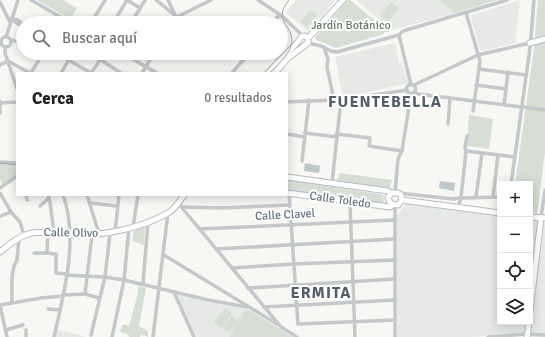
<!DOCTYPE html>
<html lang="es">
<meta charset="utf-8">
<style>
body{margin:0;font-family:Signika,sans-serif;background:#f2f2f2;color:#202124}
.controls{position:absolute;right:12px;bottom:12px;display:grid;overflow:hidden;border-radius:0px;box-shadow:0 2px 10px #0003}
.controls button{width:36px;height:36px;display:grid;place-items:center;padding:0;border:0;border-bottom:1px solid #e0e0e0;background:#fff;color:#202124;font:20px sans-serif}
.list{margin:0;padding:0;list-style:none}
h2{display:flex;justify-content:space-between;align-items:center;height:52px;margin:0;padding:0 16px;font-size:17px}
h2 small{font-size:13px;font-weight:400;color:#757577}
.icon{flex:none;width:22px;height:22px;fill:none;stroke:currentColor;stroke-width:2;stroke-linecap:round;stroke-linejoin:round}
.map{position:relative;flex:none;width:545px;height:337px;overflow:hidden}
.search{position:absolute;background:#fff;box-shadow:0 2px 10px #0003;left:16px;top:16px;width:272px;height:44px;display:flex;align-items:center;gap:10px;box-sizing:border-box;padding:0 14px;border-radius:22px;color:#757577;font-size:15px}
.panel{position:absolute;background:#fff;box-shadow:0 2px 10px #0003;left:16px;top:72px;width:272px;height:124px;border-radius:0px}
.map>svg:first-child{display:block}
.built{fill:#e7e9e7}
.green{fill:#d7ded4}
.water{fill:#bdc7cc}
.lines{fill:none;stroke-linecap:round;stroke-linejoin:round}
.secondary-casing{stroke:#b6bbc0;stroke-width:7}
.street{stroke:#c4c8cb;stroke-width:3.5}
.secondary{stroke:#fff;stroke-width:5}
.tram{stroke:#a4aab0;stroke-width:1}
.labels{text-anchor:middle;dominant-baseline:central;stroke-width:4;stroke-linejoin:round;paint-order:stroke}
.park-label{font-size:12px;fill:#677c64;stroke:#fff}
.street-label{font-size:12px;fill:#657585;stroke:#fff}
.district-label{font-size:16px;font-weight:bold;letter-spacing:1px;fill:#535e6a;stroke:#fff}
</style>
<div class="map">
<svg width="545" height="337" viewBox="0 0 545 337">
<rect width="100%" height="100%" fill="#f7f7f3"/>
<g class="built">
<polygon points="296,0 336,0 308,31 286,13"/>
<polygon points="356,0 439,0 455,13 392,30"/>
<polygon points="520,0 515,43 482,51 480,50 471,18 472,15"/>
<polygon points="395,43 399,63 402,62 408,83 343,98 335,57"/>
<polygon points="407,203 500,217 500,322 530,322 530,221 545,223 545,337 529,337 529,333 471,337 397,337 397,214"/>
<polygon points="178,295 207,302 246,309 229,337 197,337 186,315"/>
<polygon points="57,329 86,337 56,337"/>
</g>
<g class="green">
<polygon points="37,0 63,0 77,8 70,19"/>
<polygon points="348,0 350,0 389,32 384,32 384,34 336,48 316,40 315,37"/>
<polygon points="439,0 497,0 455,13"/>
<polygon points="538,0 545,0 545,152 537,215 530,214 530,184 515,184 534,49"/>
<polygon points="391,2 399,8 388,22 380,16"/>
<polygon points="310,10 317,15 307,27 300,22"/>
<polygon points="469,115 493,119 489,149 467,146"/>
<polygon points="0,162 17,163 17,176 3,186 0,179"/>
<polygon points="340,173 392,180 390,188 337,181"/>
<polygon points="287,180 384,195 383,204 287,191"/>
<polygon points="145,226 144,245 132,241 134,231"/>
<polygon points="138,286 146,288 139,326 148,331 148,337 141,334 140,337 129,337 129,335 120,331 123,324 129,326 138,293"/>
<polygon points="225,308 232,313 221,328 213,322"/>
<polygon points="246,309 256,314 293,337 229,337 236,324 228,332 222,327 232,316 238,321"/>
</g>
<g class="water">
<polygon points="305,163 320,166 319,173 304,171"/>
<polygon points="440,181 455,183 454,191 439,188"/>
</g>
<g class="lines">
<defs>
<g id="secondary">
<polyline points="530,43 545,39"/>
<path d="M268,73C274,66 300,42 301,37L305,36L308,38"/>
<polyline points="275,73 288,58 308,43 308,38 343,0"/>
<polyline points="287,177 388,191 391,193"/>
<polyline points="287,193 390,207 393,205"/>
<polyline points="391,193 388,198 391,204 398,205 402,200"/>
<polyline points="391,193 398,193 401,195 402,200"/>
<polyline points="402,200 500,213"/>
<polyline points="530,217 545,218"/>
<path d="M0,252C8,245 18,237 28,234C39,230 59,234 71,235C102,236 140,229 168,213C175,209 180,201 184,195"/>
<polyline points="530,311 541,218"/>
<polyline points="527,337 529,322"/>
</g>
</defs>
<use href="#secondary" class="secondary-casing"/>
<g class="street">
<polyline points="31,0 71,23"/>
<polyline points="127,0 140,8"/>
<polyline points="156,0 177,17 187,23"/>
<polyline points="168,0 175,15"/>
<polyline points="258,0 282,16 303,36"/>
<polyline points="0,2 10,22"/>
<polyline points="466,13 480,61 473,111"/>
<polyline points="91,23 105,0"/>
<polyline points="113,23 127,0"/>
<polyline points="131,23 145,0"/>
<polyline points="173,23 177,17 211,0"/>
<polyline points="272,23 277,17 282,16"/>
<polyline points="23,24 18,20 11,19 23,27"/>
<polyline points="399,35 411,85"/>
<circle cx="6" cy="42" r="5"/>
<polyline points="6,37 18,0"/>
<polyline points="11,41 13,40 23,45"/>
<polyline points="308,43 321,46 331,51 337,52 399,35 403,31 507,0"/>
<polyline points="5,47 5,53 17,89"/>
<polyline points="324,47 328,59 327,67 334,100"/>
<polyline points="56,53 91,73"/>
<polyline points="90,53 121,73"/>
<polyline points="122,53 157,73"/>
<polyline points="0,65 8,61 30,73"/>
<polyline points="479,69 526,75"/>
<polyline points="31,73 43,53"/>
<polyline points="61,73 73,53"/>
<polyline points="91,73 105,53"/>
<polyline points="142,73 154,53"/>
<polyline points="232,73 249,53"/>
<circle cx="411" cy="89" r="4.5"/>
<polyline points="414,85 478,55 530,43"/>
<polyline points="476,85 506,89"/>
<polyline points="415,92 418,94 545,110"/>
<polyline points="287,102 334,100 341,100 407,90"/>
<polyline points="0,103 17,102"/>
<polyline points="504,105 508,72"/>
<polyline points="0,113 0,101"/>
<polyline points="448,124 450,98"/>
<polyline points="305,133 337,137"/>
<polyline points="287,134 305,137"/>
<polyline points="336,134 370,138 369,146 402,151"/>
<polyline points="466,151 515,157"/>
<polyline points="302,161 309,100"/>
<polyline points="0,162 17,163"/>
<polyline points="332,183 341,100"/>
<polyline points="511,184 530,48 534,0"/>
<polyline points="0,188 17,176"/>
<polyline points="395,192 398,159 402,151 411,94"/>
<polyline points="0,193 11,212 20,222 24,235"/>
<polyline points="289,193 298,324 395,320"/>
<polyline points="398,193 453,199 461,198 500,197"/>
<polyline points="26,195 27,200"/>
<polyline points="48,195 50,202 54,233"/>
<polyline points="87,195 99,234"/>
<polyline points="476,197 482,153"/>
<polyline points="493,197 498,155"/>
<polyline points="350,202 355,337"/>
<polyline points="90,203 117,206"/>
<polyline points="178,203 281,327 297,337"/>
<polyline points="40,206 49,198"/>
<polyline points="182,207 223,208 289,205"/>
<polyline points="458,207 461,198 466,151 465,147 467,136"/>
<polyline points="0,216 11,212"/>
<polyline points="541,218 545,190"/>
<polyline points="133,227 138,195"/>
<polyline points="200,229 395,220"/>
<polyline points="115,232 119,195"/>
<polyline points="216,249 395,239"/>
<polyline points="34,253 47,253 48,233"/>
<polyline points="47,253 56,254 56,273 67,274"/>
<polyline points="164,255 277,324"/>
<polyline points="232,268 294,264 395,260"/>
<polyline points="66,275 105,277 124,280 208,300 247,307"/>
<polyline points="143,284 148,222"/>
<polyline points="248,288 395,279"/>
<polyline points="174,292 194,337"/>
<polyline points="85,294 92,235"/>
<polyline points="63,295 85,294 99,298"/>
<path d="M12,302C12,289 10,271 17,260L19,239"/>
<polyline points="0,305 41,298 63,296"/>
<polyline points="0,305 7,337"/>
<polyline points="264,307 395,300"/>
<polyline points="48,309 60,310"/>
<polyline points="6,330 23,325"/>
<polyline points="91,335 105,277 110,233"/>
<polyline points="26,337 26,330"/>
<path d="M54,337C64,293 79,238 63,195"/>
<polyline points="112,337 124,280 129,228"/>
<polyline points="153,337 168,212"/>
<polyline points="395,337 395,206"/>
<polyline points="488,337 527,334 545,335"/>
</g>
<use href="#secondary" class="secondary"/>
<g class="tram">
<path d="M270,73C277,65 288,56 291,46C297,25 270,23 289,0"/>
<polyline points="0,163 17,165"/>
</g>
</g>
<g class="labels">
<g class="park-label">
<text x="351" y="25">Jardín Botánico</text>
</g>
<g class="street-label">
<text transform="translate(340 200) rotate(8)">Calle Toledo</text>
<text transform="translate(285 215) rotate(-3)">Calle Clavel</text>
<text transform="translate(71 233) rotate(1)">Calle Olivo</text>
</g>
<g class="district-label">
<text x="385" y="102">FUENTEBELLA</text>
<text x="321" y="293">ERMITA</text>
</g>
</g>
</svg>
<div class="controls">
<button>+</button>
<button>−</button>
<button><svg class="icon" aria-label="locate" viewBox="0 0 24 24"><circle cx="12" cy="12" r="6"/><path d="M12 2v4M12 18v4M2 12h4M18 12h4"/></svg></button>
<button><svg class="icon" aria-label="layers" viewBox="0 0 24 24"><path d="M12 4l9 5-9 5-9-5zM3 14l9 5 9-5"/></svg></button>
</div>
<div class="search"><svg class="icon" aria-label="search" viewBox="0 0 24 24"><circle cx="10" cy="10" r="6"/><path d="M15 15l6 6"/></svg>Buscar aquí</div>
<section class="panel">
<h2>Cerca<small>0 resultados</small></h2>
<ul class="list">
</ul>
</section>
</div>
